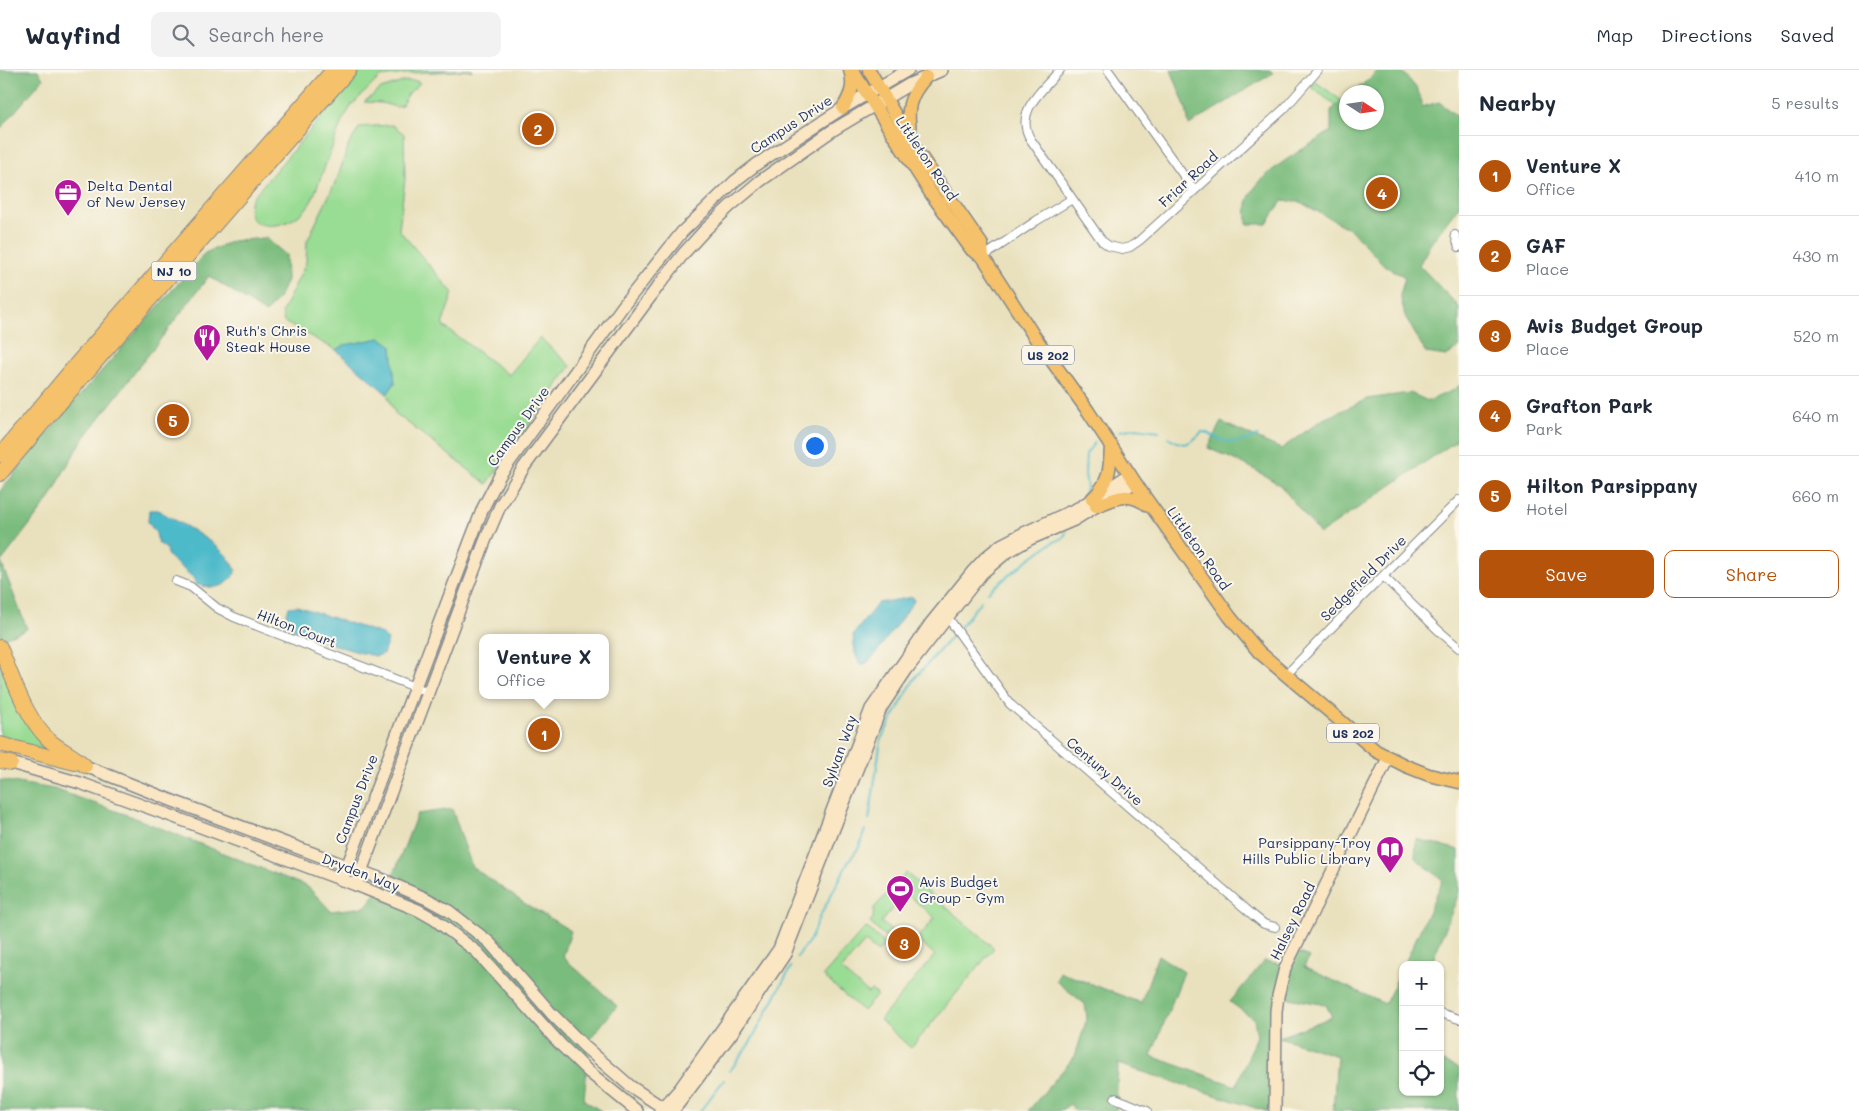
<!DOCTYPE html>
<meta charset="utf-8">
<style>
body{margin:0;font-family:Mali,sans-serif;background:#f2f2f3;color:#1f2937}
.controls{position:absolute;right:15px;bottom:15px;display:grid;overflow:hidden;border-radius:10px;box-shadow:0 1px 4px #0004}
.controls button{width:45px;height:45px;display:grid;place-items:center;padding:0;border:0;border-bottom:1px solid #e0e1e3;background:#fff;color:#1f2937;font:25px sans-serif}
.compass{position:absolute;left:1339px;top:15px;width:45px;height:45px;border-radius:50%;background:#fff;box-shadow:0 1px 4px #0004;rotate:102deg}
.you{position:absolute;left:814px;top:375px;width:18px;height:18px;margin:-12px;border:4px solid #fff;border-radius:50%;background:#1a73e8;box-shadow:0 0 0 8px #1a73e833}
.badge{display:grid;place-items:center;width:32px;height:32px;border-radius:50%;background:#b45309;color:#fff;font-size:16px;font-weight:700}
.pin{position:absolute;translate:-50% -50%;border:2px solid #fff;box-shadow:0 1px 5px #0006}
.popup{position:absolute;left:479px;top:564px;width:130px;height:65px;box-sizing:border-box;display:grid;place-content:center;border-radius:10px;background:#fff;filter:drop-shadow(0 1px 4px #0005);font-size:16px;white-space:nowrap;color:#747a83}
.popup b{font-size:19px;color:#1f2937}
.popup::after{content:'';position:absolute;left:50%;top:100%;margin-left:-10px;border:10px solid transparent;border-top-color:#fff}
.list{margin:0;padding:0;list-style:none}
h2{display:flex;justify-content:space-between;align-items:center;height:65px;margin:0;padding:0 20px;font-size:21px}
h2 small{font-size:16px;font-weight:400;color:#747a83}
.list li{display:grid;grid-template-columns:32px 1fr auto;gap:15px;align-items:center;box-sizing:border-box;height:80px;padding:0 20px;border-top:1px solid #e0e1e3}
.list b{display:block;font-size:19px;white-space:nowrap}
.list p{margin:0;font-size:16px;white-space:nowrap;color:#747a83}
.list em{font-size:16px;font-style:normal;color:#747a83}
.actions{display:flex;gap:10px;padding:15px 20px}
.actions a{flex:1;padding:11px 0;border:1px solid #b45309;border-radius:10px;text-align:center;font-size:18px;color:#b45309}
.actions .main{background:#b45309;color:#fff}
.icon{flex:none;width:28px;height:28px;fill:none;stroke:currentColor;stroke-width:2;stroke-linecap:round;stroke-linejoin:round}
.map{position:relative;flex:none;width:1459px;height:1041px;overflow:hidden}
header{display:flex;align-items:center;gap:30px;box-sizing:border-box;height:70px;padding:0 25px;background:#fff;border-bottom:1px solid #e0e1e3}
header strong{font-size:24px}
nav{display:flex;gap:28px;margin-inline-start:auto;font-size:18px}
.search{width:350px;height:45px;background:#f2f2f3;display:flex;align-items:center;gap:12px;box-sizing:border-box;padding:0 18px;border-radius:10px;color:#747a83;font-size:19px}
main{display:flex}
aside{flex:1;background:#fff}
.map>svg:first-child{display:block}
.green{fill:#99dc93;stroke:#5a8678}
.forest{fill:#7abc7d;stroke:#4a766e}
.water{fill:#4ebaca;stroke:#347494}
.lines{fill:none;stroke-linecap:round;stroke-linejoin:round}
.stream{stroke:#4ebaca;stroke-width:2}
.street-casing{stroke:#82888e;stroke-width:10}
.secondary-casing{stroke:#82888e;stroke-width:14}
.primary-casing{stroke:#82888e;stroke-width:15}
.highway-casing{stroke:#82888e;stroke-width:16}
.street{stroke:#fff;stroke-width:8}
.secondary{stroke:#fbe6c4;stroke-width:11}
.primary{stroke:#f5c16b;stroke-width:12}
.highway{stroke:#f5c16b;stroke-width:14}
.labels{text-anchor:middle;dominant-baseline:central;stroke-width:4;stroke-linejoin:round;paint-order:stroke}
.shield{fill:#fbf7ec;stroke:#5e6b89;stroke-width:1}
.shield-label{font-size:12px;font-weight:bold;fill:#1b2f5e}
.street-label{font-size:14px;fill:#1b2f5e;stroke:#fbf7ec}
.poi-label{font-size:14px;fill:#1b2f5e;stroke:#fbf7ec;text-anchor:start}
</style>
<header>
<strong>Wayfind</strong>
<div class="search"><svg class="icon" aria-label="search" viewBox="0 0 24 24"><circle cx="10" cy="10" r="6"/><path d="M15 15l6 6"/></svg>Search here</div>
<nav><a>Map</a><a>Directions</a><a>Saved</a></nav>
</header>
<main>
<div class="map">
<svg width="1459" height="1041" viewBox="0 0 1459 1041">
<rect width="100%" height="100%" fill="#fbf7ec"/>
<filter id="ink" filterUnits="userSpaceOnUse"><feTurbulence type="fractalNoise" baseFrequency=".02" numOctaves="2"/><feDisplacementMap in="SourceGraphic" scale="10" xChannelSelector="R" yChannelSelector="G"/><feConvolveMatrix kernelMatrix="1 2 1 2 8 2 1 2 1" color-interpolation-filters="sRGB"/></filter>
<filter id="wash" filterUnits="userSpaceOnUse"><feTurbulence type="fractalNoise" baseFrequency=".0096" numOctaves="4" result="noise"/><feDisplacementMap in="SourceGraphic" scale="20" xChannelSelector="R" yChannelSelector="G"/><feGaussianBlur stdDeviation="1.12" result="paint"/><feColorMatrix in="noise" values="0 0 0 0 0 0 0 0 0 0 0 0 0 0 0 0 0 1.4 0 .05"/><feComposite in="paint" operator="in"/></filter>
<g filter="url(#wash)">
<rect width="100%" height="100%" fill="#e9e1bd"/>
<g class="green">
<path d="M362,0H473L412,3L380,7L352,35L342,51L313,128C309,136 303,143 295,148C277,160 241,160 251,129Z"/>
<polygon points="406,11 417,11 420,13 409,23 401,36 396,37 382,33 364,32 381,19"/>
<polygon points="1316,12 1346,34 1346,43 1311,17"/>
<polygon points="392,55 404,64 405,108 399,160 453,223 442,255 509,305 540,268 571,296 487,414 395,343 387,324 395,313 381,268 345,275 336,280 284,252 282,242 306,193 307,171 337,109 349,74 360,57"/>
<polygon points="0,586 51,681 0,669"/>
<polygon points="906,803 994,878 911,978 880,950 935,885 917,869 935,848 906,823 881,852 894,863 889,870 870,853 873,848 874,838"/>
<polygon points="866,857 885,874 878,882 865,872 841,900 868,923 871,920 877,925 863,941 823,906"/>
</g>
<g class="forest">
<polygon points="0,0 38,0 43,9 0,59"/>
<polygon points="1171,0 1270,0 1273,3 1189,55 1186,38"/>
<path d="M1379,0H1401L1418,20L1422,37L1439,32L1459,48V136L1431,173L1419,195L1459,237V278L1446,286L1426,283L1405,246L1400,225L1405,207L1385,196L1351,160L1300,132L1282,131L1267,154H1247C1247,148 1246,140 1247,134C1253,104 1307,78 1331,61V40L1346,28V52H1376V22H1354Z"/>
<polygon points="266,168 286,185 287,210 280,226 266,243 209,206 82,371 64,401 51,427 1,492 27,559 1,569 0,421 61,347 205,183 232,171"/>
<polygon points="1459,315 1459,369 1320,464 1280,415 1252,398 1208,378 1221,352 1281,379 1320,351 1367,329 1410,323 1428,331 1456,319"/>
<polygon points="0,710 54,719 130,746 308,817 331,841 365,837 395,801 417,744 452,739 472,797 524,833 571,861 563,887 617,936 589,970 584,1030 601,1041 187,1041 179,1039 168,1041 0,1041"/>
<polygon points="1416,769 1459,780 1459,823 1431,895 1404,895 1443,810 1415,788"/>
<polygon points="1294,881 1309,887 1304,897 1385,934 1403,897 1403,970 1397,986 1403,988 1403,1022 1440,1022 1440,991 1459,998 1459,1041 1333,1041 1337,986 1279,967 1332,947 1326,935 1278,926 1274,1041 1265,1041 1118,994 1116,1041 1075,1041 1070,1034 1060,1041 1028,1041 1075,986 1087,948 1085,934 1056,911 1060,902 1141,933 1158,885 1184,902 1151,986 1236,1016 1257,966 1254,949 1230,932 1264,891 1287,895"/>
</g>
<g class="water">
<polygon points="381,268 392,276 395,313 387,324 336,280 345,275"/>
<path d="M149,440H158C180,454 228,476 236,501C227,520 212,519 195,514V509L170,488L167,484L166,478L158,473L156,463L148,452Z"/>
<polygon points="913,527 914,531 874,586 867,593 860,595 855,583 853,565 878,533"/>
<path d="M297,536L382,564L388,570L383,584L376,586C358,583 291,564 284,550L289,537Z"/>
</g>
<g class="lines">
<g class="stream">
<polyline points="1119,361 1136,358 1159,361"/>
<path d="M1168,367C1185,378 1189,375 1202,362C1210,362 1215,368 1221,370C1234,375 1246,370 1258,366"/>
<polyline points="1081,430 1087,417 1085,404 1086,384 1095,372"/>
<path d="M988,522C1009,506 1029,487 1052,473C1059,469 1065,470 1066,461"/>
<polyline points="961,556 981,531"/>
<polyline points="869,750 881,669 915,608 954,564"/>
<polyline points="797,887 810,870 818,850 849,791 859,777 865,760"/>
<polyline points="730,1001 750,973 791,897"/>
<polyline points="700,1041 724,1010"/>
</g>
</g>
</g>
<g filter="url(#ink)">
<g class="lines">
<defs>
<g id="street">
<path d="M1060,0C1043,20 1013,42 1031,70L1102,171L1109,176L1122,179L1130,177L1140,170L1284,39L1318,0"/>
<polyline points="1108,0 1194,120"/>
<polyline points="1455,165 1459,177"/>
<polyline points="983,187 1036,151 1072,129"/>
<polyline points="1383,506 1438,560 1459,578"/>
<polyline points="176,511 191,517 217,538 234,547 428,622"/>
<polyline points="946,545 1010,634 1254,846 1264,854 1275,857"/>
<polyline points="1286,605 1338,551 1459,430"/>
<polyline points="1440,943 1459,949"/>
<polyline points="1115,1028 1147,1041"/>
</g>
<g id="secondary">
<polyline points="4,691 80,713 166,744 356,815 418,840 434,849 477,882 560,974 589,1002 637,1041"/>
<polyline points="85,696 173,731 379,808 427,829 449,841 489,872 551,943 585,977 630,1016 668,1041"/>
<polyline points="342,810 471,469 483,438 500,405 623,236 682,162 735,111 757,94 843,38 908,0"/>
<polyline points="356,815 485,471 500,436 524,397 659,215 684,183 704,161 729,137 760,111 833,60 910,14 942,0"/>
<polyline points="660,1041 679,1020 779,879 871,639 931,553 973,501 986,487 1001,475 1026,462 1080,437 1130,404"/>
<polyline points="673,1041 732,963 785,884 881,638 907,599 982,503 1006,483 1030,469 1074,450 1135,412"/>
<polyline points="1275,1041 1276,941 1278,926 1285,898 1388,688"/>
</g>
<g id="primary">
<polyline points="852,0 930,122 972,180 983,187 1034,266 1088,341 1142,423 1230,547 1259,582 1376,681 1406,696 1429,705 1459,712"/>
<polyline points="869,0 912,74 982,175 983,187"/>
<path d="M843,38C851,25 855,15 850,0"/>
<path d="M911,66C906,40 908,27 926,7"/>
<path d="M1092,429C1110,412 1110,400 1111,375"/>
<path d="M1096,436C1118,427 1128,421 1149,436"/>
</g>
<g id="highway">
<polyline points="0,385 78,292 333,0"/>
<polyline points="0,404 54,340 349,0"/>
<path d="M0,577C12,606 25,647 48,669C59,680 74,684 85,696"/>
<polyline points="0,674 75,693"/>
<polyline points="0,691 11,693"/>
</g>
</defs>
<use href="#street" class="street-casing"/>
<use href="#secondary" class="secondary-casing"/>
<use href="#primary" class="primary-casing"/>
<use href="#highway" class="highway-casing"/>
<use href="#street" class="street"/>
<use href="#secondary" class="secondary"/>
<use href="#primary" class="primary"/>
<use href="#highway" class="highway"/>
</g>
</g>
<defs>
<symbol id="office-pin" viewBox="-11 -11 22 30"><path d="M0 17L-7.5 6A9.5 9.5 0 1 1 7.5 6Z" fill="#b5179e" stroke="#fbf7ec"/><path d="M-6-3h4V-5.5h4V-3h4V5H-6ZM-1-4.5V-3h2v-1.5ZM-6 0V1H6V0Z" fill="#fff"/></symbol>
<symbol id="restaurant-pin" viewBox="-11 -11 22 30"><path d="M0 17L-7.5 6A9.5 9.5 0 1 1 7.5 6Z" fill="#b5179e" stroke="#fbf7ec"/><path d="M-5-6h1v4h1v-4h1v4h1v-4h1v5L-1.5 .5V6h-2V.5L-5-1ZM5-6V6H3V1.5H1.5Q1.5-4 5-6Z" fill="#fff"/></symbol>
<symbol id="library-pin" viewBox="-11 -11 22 30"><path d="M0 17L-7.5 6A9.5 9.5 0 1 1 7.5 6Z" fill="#b5179e" stroke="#fbf7ec"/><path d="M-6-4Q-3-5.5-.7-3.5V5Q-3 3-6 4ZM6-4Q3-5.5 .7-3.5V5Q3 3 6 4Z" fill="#fff"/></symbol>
<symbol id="stadium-pin" viewBox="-11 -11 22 30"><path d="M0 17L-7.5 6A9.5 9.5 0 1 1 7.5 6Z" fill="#b5179e" stroke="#fbf7ec"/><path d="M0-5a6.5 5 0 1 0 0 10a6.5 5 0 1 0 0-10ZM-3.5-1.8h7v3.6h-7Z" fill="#fff"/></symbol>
</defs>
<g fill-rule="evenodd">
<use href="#office-pin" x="52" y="107" width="32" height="43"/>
<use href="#restaurant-pin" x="191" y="252" width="32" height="43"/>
<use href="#library-pin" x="1374" y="764" width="32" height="43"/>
<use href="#stadium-pin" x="884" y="803" width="32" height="43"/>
</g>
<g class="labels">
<g class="shield">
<rect x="151.5" y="191.5" width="45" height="19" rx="4"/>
<rect x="1022" y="275.5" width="52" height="19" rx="4"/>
<rect x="1327" y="653.5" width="52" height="19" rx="4"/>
</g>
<g class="shield-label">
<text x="174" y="201">NJ 10</text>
<text x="1048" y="285">US 202</text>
<text x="1353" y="663">US 202</text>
</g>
<g class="street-label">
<text transform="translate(791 54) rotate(-33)">Campus Drive</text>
<text transform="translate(927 88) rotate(56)">Littleton Road</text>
<text transform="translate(1188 109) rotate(-43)">Friar Road</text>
<text transform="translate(518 356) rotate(-54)">Campus Drive</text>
<text transform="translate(1199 478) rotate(55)">Littleton Road</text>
<text transform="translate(1363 508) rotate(-45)">Sedgefield Drive</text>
<text transform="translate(297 558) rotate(21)">Hilton Court</text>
<text transform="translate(839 681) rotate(-70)">Sylvan Way</text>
<text transform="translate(1105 701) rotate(41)">Century Drive</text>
<text transform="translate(356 729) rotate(-69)">Campus Drive</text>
<text transform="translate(361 802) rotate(21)">Dryden Way</text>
<text transform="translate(1292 851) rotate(-64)">Halsey Road</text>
</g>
<g class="poi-label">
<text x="87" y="115">Delta Dental<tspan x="87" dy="16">of New Jersey</tspan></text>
<text x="226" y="260">Ruth's Chris<tspan x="226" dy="16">Steak House</tspan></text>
<text x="1371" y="772" text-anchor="end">Parsippany-Troy<tspan x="1371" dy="16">Hills Public Library</tspan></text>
<text x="919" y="811">Avis Budget<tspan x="919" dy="16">Group - Gym</tspan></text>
</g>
</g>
</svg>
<div class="controls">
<button>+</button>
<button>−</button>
<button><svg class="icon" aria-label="locate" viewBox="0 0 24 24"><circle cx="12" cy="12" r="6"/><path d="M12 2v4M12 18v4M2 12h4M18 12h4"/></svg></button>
</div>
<svg class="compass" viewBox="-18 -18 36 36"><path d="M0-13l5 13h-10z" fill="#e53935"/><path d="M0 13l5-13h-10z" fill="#747a83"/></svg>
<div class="you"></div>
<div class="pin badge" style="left:544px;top:664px">1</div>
<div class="popup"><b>Venture X</b>Office</div>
<div class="pin badge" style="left:538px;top:59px">2</div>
<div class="pin badge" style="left:904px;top:873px">3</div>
<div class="pin badge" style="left:1382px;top:123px">4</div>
<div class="pin badge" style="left:173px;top:350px">5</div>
</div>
<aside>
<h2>Nearby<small>5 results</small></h2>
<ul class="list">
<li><span class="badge">1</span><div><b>Venture X</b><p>Office</p></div><em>410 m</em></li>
<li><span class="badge">2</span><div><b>GAF</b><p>Place</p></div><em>430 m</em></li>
<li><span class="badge">3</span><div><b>Avis Budget Group</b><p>Place</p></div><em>520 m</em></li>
<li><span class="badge">4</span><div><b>Grafton Park</b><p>Park</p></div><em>640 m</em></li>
<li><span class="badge">5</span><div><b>Hilton Parsippany</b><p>Hotel</p></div><em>660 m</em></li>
</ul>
<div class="actions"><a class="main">Save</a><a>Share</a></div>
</aside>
</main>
